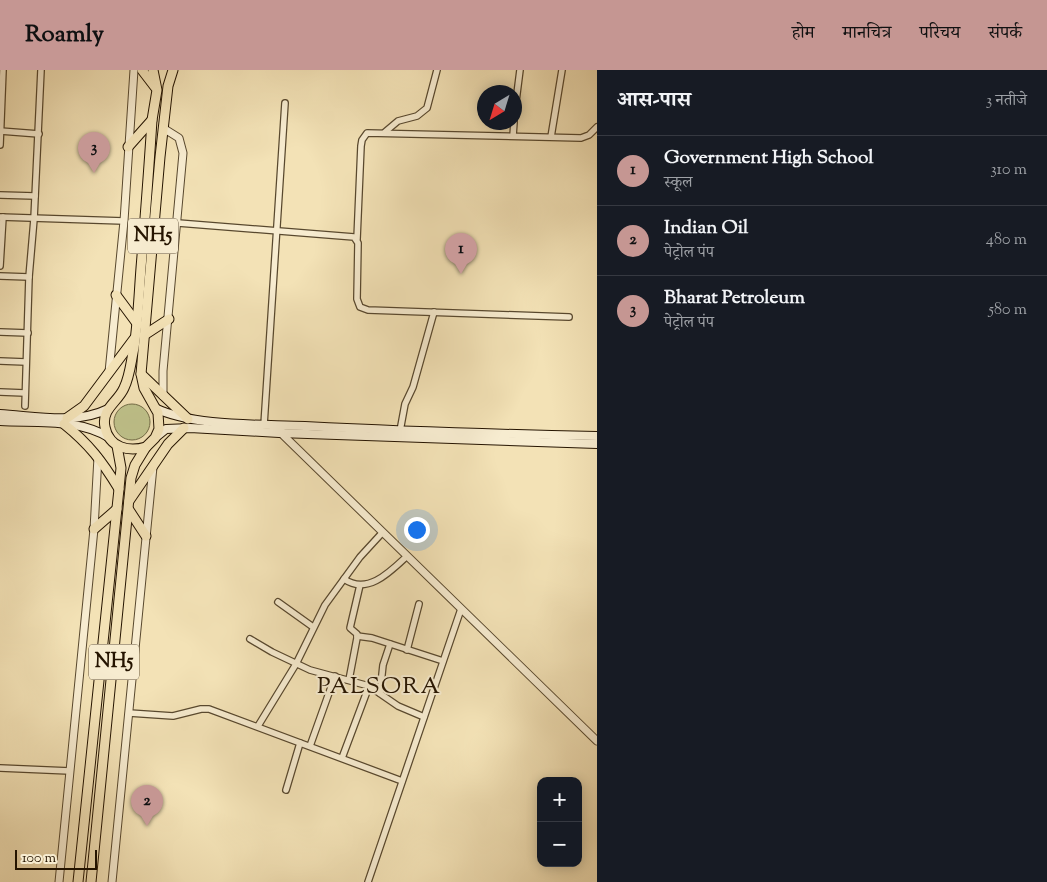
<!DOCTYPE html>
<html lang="hi">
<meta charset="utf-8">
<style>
body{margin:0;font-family:"Sorts Mill Goudy","Noto Serif Devanagari",serif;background:#20242c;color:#f1f3f6}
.controls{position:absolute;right:15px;bottom:15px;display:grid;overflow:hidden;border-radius:10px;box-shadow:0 2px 12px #0003}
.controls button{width:45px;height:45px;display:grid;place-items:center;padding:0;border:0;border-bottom:1px solid #363941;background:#171b24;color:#f1f3f6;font:25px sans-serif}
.compass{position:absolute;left:477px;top:15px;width:45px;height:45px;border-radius:50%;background:#171b24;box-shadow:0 2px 12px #0003;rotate:218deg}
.scale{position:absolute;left:15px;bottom:12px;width:82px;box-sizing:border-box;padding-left:5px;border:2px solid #251400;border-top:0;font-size:14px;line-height:18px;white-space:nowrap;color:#251400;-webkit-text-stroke:4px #f7ecd0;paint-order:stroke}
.you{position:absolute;left:416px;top:459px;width:18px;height:18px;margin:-12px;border:4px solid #fff;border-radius:50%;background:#1a73e8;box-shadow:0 0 0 8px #1a73e833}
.badge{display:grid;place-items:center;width:32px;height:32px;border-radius:50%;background:#c59692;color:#111;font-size:16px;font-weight:700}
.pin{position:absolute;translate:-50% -41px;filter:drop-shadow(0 1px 2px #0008)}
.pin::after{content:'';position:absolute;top:26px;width:18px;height:15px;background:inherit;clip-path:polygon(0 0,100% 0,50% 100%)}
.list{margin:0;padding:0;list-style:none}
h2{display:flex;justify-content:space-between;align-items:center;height:65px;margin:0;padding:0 20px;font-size:21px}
h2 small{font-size:16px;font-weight:400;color:#9ea1a6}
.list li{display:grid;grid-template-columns:32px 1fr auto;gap:15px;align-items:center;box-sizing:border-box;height:70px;padding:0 20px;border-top:1px solid #363941}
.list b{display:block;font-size:19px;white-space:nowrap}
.list p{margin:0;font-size:16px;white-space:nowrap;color:#9ea1a6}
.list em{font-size:16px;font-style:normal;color:#9ea1a6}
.map{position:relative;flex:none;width:597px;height:812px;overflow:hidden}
header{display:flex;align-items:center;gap:30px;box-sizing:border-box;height:70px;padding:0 25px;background:#c59692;color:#111}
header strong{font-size:24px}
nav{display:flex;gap:28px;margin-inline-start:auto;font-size:18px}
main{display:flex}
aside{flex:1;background:#171b24}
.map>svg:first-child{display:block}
.green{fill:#bfc28b;stroke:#726b46}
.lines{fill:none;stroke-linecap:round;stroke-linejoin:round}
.minor-casing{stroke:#58482e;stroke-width:8}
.tertiary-casing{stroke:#58482e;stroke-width:9}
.secondary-casing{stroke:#251400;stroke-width:10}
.trunk-casing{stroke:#251400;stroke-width:11}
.minor{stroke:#f7ecd0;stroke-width:5.5}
.tertiary{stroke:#f7ecd0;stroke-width:7}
.secondary{stroke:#f7ecd0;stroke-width:8}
.trunk{stroke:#f3e2b6;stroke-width:9}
.labels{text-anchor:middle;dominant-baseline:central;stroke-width:4;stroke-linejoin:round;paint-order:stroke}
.shield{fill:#f7ecd0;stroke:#64553e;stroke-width:1}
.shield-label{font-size:20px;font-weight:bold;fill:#251400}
.quarter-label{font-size:24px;letter-spacing:1px;fill:#251400;stroke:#f7ecd0}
</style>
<header>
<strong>Roamly</strong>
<nav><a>होम</a><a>मानचित्र</a><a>परिचय</a><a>संपर्क</a></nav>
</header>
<main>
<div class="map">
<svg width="597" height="812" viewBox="0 0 597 812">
<rect width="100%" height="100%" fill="#f3e2b6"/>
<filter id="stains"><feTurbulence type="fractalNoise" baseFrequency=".004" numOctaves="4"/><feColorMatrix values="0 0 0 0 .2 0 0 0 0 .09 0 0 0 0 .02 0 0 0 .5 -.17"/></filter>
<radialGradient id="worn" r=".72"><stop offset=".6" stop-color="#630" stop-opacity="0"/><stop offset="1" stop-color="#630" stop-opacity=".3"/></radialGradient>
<circle class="green" cx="132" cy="352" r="18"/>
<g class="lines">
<defs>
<g id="minor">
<polyline points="514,47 520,0"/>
<polyline points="0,61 39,64"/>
<polyline points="385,62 398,51 417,46 427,38 437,0"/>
<polyline points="513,66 514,52"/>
<polyline points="551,67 562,0"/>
<polyline points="0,75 3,0"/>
<polyline points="0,125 35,126"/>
<polyline points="0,147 124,151"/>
<polyline points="178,153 354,167 358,173 357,229 360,237 368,240 569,247"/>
<polyline points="357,169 361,76 362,70 367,63 581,68 589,65 597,57"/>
<polyline points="0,196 3,147"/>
<polyline points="0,206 29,207"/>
<polyline points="0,262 28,263"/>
<polyline points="0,291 26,292"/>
<polyline points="0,322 25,323"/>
<polyline points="25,336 29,207 34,149 41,0"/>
<polyline points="264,355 285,33"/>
<polyline points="400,361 405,334 413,317 434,242"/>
<path d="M344,509C367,525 389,503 406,487"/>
<polyline points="278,532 313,557"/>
<polyline points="357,566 372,568 443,591"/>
<polyline points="250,569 272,582 310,600 369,616 398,636 424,647"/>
<polyline points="407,580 419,534"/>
<polyline points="349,610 357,568 357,564 350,558 360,515"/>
<polyline points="380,623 383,595 390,574"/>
<polyline points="129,643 173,646 201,639 209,639 402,711"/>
<polyline points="258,656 296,594 325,535 360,487 382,463"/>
<polyline points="310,676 335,606"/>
<polyline points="342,688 369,616"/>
<polyline points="0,698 70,701"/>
<polyline points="286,720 300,673"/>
<polyline points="368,812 461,539"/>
</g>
<g id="tertiary">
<polyline points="163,58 179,68 183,83 163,301 163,326"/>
<polyline points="109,302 124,151 134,0"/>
<polyline points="281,360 281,363 597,671"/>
<polyline points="59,812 94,459 98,387"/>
<polyline points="112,812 153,397"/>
</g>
<g id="secondary">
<path d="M155,338C194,357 261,354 305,356C402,361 500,364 597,366"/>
<path d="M0,344C35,346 76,355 108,339"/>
<path d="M0,351C36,353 78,348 110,368"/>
<polyline points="155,368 166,359 190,358 279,363 597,374"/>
</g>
<g id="trunk">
<polyline points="142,0 155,17"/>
<polyline points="128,77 152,50"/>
<polyline points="116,225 136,252"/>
<polyline points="146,264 169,249"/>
<polyline points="141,304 188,349"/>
<polyline points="67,348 84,336 134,269"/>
<path d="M64,354C89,374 102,391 119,419"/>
<path d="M146,377C129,382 109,378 105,357C101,339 118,332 124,318C130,306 131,291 134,278C138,252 139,224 141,198C145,149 149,99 152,50L157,20L153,0"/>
<polyline points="129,431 168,374 184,358"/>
<polyline points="129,440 146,466"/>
<polyline points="94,459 117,439"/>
<polyline points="78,812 119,419 121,398 117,376"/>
<polyline points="91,812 131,408 135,395 146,377 155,368 159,359 158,343 144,318 141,304 160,87 168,16 173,0"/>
</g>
</defs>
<use href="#minor" class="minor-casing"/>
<use href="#tertiary" class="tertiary-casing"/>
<use href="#secondary" class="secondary-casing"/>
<use href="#trunk" class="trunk-casing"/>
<use href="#minor" class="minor"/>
<use href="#tertiary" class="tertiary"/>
<use href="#secondary" class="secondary"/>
<use href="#trunk" class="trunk"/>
</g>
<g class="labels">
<g class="shield">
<rect x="128" y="148.5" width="50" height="35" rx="4"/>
<rect x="89" y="574.5" width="50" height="35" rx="4"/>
</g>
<g class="shield-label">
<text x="153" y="166">NH5</text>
<text x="114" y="592">NH5</text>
</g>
<g class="quarter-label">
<text x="379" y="617">PALSORA</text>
</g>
</g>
<rect width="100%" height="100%" filter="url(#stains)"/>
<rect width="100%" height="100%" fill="url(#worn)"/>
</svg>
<div class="controls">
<button>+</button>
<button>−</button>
</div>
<svg class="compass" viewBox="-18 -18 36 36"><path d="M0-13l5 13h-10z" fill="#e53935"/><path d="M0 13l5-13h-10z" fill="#9ea1a6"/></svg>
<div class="scale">100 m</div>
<div class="you"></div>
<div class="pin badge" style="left:461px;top:204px">1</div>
<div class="pin badge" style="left:147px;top:756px">2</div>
<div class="pin badge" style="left:94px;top:103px">3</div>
</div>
<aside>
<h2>आस-पास<small>3 नतीजे</small></h2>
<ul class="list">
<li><span class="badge">1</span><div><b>Government High School</b><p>स्कूल</p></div><em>310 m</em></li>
<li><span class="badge">2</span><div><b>Indian Oil</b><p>पेट्रोल पंप</p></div><em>480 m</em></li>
<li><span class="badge">3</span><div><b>Bharat Petroleum</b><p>पेट्रोल पंप</p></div><em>580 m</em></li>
</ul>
</aside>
</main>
